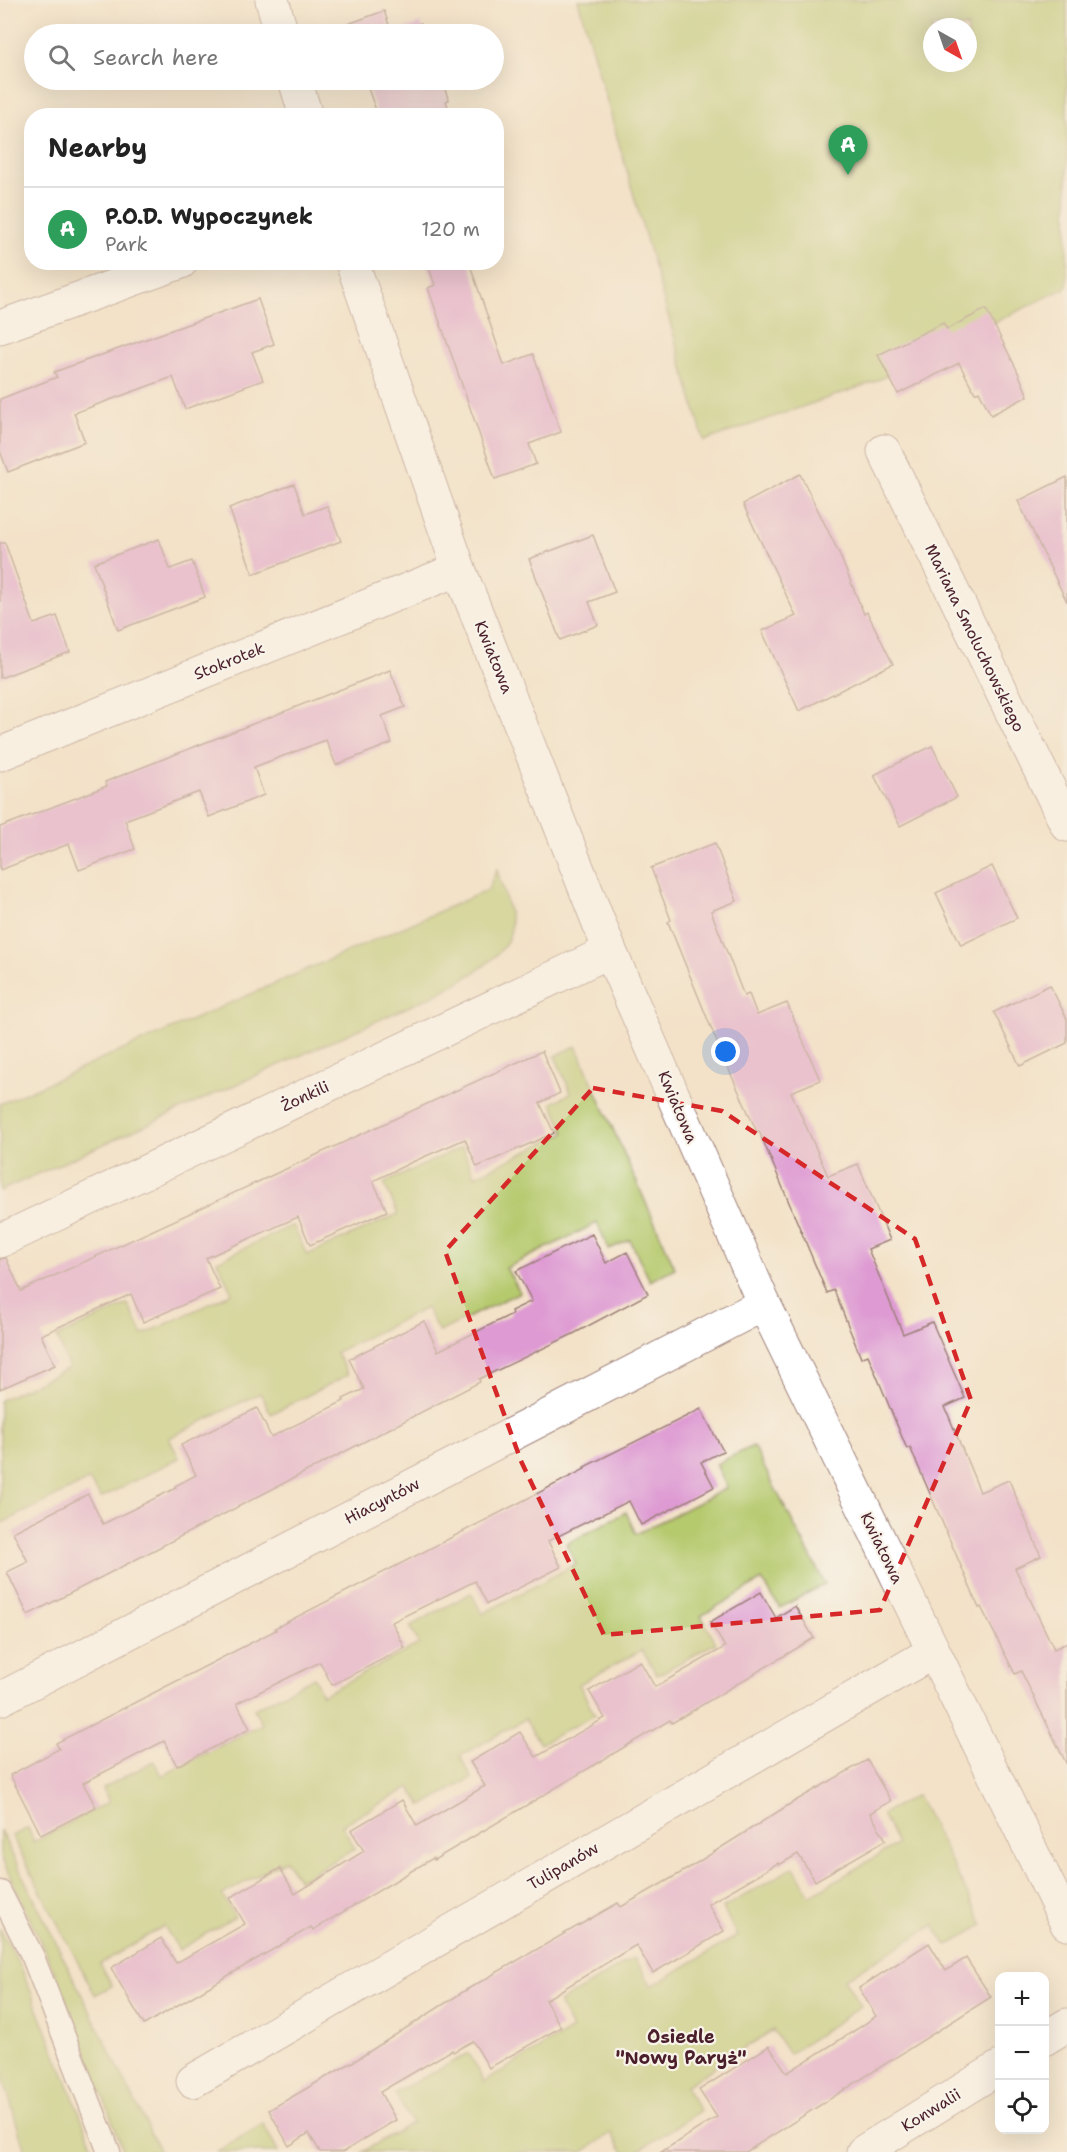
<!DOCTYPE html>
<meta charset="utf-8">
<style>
body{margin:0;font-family:"Shantell Sans",sans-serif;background:#f6f6f6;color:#222}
.controls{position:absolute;right:18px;bottom:18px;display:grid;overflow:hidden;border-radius:12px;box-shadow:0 6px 24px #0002}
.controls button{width:54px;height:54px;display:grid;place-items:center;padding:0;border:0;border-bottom:2px solid #e0e0e0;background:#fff;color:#222;font:30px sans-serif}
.compass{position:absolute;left:923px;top:18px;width:54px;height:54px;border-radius:50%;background:#fff;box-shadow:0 6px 24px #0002;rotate:140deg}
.you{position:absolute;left:726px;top:1052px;width:21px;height:21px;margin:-15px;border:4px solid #fff;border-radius:50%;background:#1a73e8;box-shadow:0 0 0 9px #1a73e833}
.badge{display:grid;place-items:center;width:39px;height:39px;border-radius:50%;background:#0b8043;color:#fff;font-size:20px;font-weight:700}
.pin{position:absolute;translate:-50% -50px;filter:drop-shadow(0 2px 3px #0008)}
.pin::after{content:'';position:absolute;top:32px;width:21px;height:18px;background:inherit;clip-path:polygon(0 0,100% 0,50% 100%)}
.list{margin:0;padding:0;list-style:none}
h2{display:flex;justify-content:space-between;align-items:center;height:78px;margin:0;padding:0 24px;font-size:26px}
h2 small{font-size:20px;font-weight:400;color:#767676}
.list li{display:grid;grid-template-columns:39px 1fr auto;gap:18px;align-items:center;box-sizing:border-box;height:84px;padding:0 24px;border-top:2px solid #e0e0e0}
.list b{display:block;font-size:22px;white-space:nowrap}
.list p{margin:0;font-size:20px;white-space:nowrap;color:#767676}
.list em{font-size:20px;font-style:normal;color:#767676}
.icon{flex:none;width:33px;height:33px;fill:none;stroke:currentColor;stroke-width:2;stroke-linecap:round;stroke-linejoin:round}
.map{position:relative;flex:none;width:1067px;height:2152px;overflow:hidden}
.search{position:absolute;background:#fff;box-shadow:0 6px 24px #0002;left:24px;top:24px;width:480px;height:66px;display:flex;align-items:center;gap:15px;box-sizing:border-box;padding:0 21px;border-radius:33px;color:#767676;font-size:22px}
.panel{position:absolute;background:#fff;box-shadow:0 6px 24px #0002;left:24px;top:108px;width:480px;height:162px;border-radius:24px}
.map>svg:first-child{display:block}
.green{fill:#b5c96d;stroke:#80744c;stroke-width:1.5;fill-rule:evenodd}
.building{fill:#de9bd3}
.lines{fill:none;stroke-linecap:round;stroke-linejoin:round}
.lane-casing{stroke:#9e807a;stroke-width:25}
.street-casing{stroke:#9e807a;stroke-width:35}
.lane{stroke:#fff;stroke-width:22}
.street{stroke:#fff;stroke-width:33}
.marked{fill:none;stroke:#d62828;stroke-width:4.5;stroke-dasharray:12 8;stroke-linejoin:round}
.labels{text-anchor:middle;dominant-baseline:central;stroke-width:4.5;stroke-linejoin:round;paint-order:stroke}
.street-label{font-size:16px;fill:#4a1f2b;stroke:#f7f3e8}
.neighbourhood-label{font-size:18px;font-weight:bold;fill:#4a1f2b;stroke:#f7f3e8}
</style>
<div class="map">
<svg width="1067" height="2152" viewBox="0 0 1067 2152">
<rect width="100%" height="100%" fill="#f7f3e8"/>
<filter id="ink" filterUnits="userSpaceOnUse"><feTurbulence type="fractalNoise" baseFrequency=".0167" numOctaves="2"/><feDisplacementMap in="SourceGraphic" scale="12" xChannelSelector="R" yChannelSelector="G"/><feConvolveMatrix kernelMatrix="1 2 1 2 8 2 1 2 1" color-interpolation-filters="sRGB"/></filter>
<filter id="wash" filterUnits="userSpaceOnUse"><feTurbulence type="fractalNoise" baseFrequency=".008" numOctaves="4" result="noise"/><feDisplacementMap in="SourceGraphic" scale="24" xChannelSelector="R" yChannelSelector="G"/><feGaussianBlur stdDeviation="1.35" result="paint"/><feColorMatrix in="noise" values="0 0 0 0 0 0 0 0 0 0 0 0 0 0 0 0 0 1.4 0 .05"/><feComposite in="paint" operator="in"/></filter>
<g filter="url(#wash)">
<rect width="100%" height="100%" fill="#f3e2c8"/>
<g class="green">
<path d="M578,0H1067V287L874,382L704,441ZM932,27H968V63H932Z"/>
<path d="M497,869C501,886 509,905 511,923C514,957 455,984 430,997L0,1191V1104L488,890Z"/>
<polygon points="576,1046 675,1268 650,1281 630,1240 609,1249 597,1223 506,1268 520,1292 439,1332 426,1308 336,1352 348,1375 271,1414 260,1393 169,1438 179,1458 101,1498 89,1480 0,1524 0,1400 69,1368 57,1337 128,1304 143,1335 232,1293 217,1261 293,1225 307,1255 398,1214 384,1183 462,1147 475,1176 565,1133 552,1103 571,1093 555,1056"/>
<polygon points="753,1446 825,1584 780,1608 762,1580 701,1616 716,1643 657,1675 642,1650 579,1684 595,1715 540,1744 525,1719 460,1756 472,1778 422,1806 410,1787 342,1825 355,1849 299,1880 285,1860 222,1895 235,1917 179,1950 164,1926 100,1964 112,1986 95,1995 12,1836 28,1828 34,1842 109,1802 103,1788 154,1761 162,1776 262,1724 254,1709 314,1677 322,1695 419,1644 410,1626 471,1593 482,1614 576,1564 566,1544 626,1512 636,1534 727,1488 716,1464"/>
<polygon points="917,1795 983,1925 947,1946 934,1925 844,1979 861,2006 789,2054 773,2030 685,2086 700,2111 636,2152 624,2152 611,2133 583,2152 362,2152 412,2123 395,2093 469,2053 484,2082 572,2029 559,2002 634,1958 652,1986 737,1936 723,1908 794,1867 810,1896 897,1844 882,1814"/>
<polygon points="0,1830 160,2152 124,2152 62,1988 0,1855"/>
<polygon points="0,1929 21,1967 95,2152 25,2152 0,2067"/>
<polygon points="263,2124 278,2152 216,2152"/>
</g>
<g id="blocks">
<g class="building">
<polygon points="384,11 392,33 421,23 425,34 348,34 345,25"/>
<polygon points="365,80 441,80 449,100 446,101 451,116 378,116"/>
<polygon points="427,262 469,262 504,365 533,354 561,432 529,444 536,464 495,479 428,288 435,285"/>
<polygon points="258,299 274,344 252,352 263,380 185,409 173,377 74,413 85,442 8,472 0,451 0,399 57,377 54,372"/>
<polygon points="986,309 1017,370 1028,396 991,415 979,391 975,393 959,363 898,394 878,355 943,323 947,329"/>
<polygon points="800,474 839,553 864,614 867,612 893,664 799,711 762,631 796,616 743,504"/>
<polygon points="1067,477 1067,602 1018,501"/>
<polygon points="294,484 305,514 327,506 341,541 253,574 229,508"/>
<polygon points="593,535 615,592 589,602 598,625 560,640 529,559"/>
<polygon points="159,539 170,569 192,561 205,597 118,630 94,563"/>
<polygon points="0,543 5,543 34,624 57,616 70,652 0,678"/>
<polygon points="390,670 405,707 382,716 392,743 336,765 326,740 254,767 264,795 209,817 199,792 125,820 135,849 79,870 69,844 0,870 0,827 107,786 105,782"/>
<polygon points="932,746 957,797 900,826 874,775"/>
<polygon points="715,843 737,901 711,911 744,996 749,994 757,1015 787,1003 820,1080 791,1092 828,1176 858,1164 890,1240 868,1249 903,1334 932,1322 965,1398 945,1407 980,1492 1009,1480 1041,1556 1015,1568 1054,1649 1067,1643 1067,1765 1021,1671 1015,1674 981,1607 979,1608 910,1447 907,1449 868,1355 861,1358 834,1290 827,1293 759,1131 757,1132 721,1052 668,922 671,920 651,868"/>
<polygon points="992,866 1017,918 961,945 936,893"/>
<polygon points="1050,985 1067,1019 1067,1043 1020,1066 994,1012"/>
<polygon points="542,1051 560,1093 540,1103 554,1133 477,1167 465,1139 410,1163 373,1181 387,1211 310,1245 298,1217 206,1258 220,1289 143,1322 131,1294 41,1335 55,1365 0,1389 0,1259 6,1258 21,1291"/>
<polygon points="592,1234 606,1263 627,1252 648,1294 573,1334 479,1379 480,1382 28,1615 7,1572 28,1562 13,1532 88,1494 103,1524 176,1488 175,1486 196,1475 181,1445 257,1408 271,1437 344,1401 343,1399 364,1389 349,1359 424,1321 438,1351 512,1314 511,1311 532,1301 516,1271"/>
<polygon points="701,1409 723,1451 701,1462 714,1487 641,1525 629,1501 548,1541 561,1567 487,1604 475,1581 392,1622 405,1648 332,1685 320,1662 237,1703 250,1729 177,1766 164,1741 83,1783 96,1807 41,1835 10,1775 59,1749 56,1743 276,1630 275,1628 585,1469 584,1467"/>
<polygon points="761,1592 776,1618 795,1606 814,1638 672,1723 670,1720 434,1860 433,1858 313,1930 311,1927 144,2025 111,1968 161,1938 176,1963 245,1924 230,1898 280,1868 295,1894 364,1851 351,1830 402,1800 417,1826 485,1786 470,1762 520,1732 536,1757 605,1718 589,1691 640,1661 655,1687 725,1647 710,1622"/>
<polygon points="867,1760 891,1801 870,1813 886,1840 815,1881 798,1854 779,1865 778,1863 708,1904 724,1931 689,1952 653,1973 636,1945 545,2000 561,2027 489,2068 473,2041 453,2052 452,2050 380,2092 396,2120 343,2152 320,2152 309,2133 289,2146 269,2110 356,2060 466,1990 618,1903 621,1907 684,1871 790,1804"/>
<polygon points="929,1943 946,1971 966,1958 991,1997 746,2152 661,2152 717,2117 699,2090 769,2046 787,2073 857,2029 876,2016 859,1988"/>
</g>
</g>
</g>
<g filter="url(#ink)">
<use href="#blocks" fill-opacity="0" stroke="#9e807a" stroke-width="1.5"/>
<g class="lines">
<defs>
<polyline id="lane" points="0,1892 33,1957 109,2152"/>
<g id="street">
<polyline points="272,0 282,34"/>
<polyline points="295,80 306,116"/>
<polyline points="352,262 459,569 610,951 764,1304 1067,1924"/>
<polyline points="0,327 181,262"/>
<polyline points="884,451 1067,825"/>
<polyline points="0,754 459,569"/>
<polyline points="0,1241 610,951"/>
<polyline points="0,1699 764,1304"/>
<polyline points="1044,2039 1067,2025"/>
<polyline points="193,2081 933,1652"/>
<polyline points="863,2152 1000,2067"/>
</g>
</defs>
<use href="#lane" class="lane-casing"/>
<use href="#street" class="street-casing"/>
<use href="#lane" class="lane"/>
<use href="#street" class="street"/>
</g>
</g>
<path d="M0 0H1067V2152H0ZM593,1088L722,1111L915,1239L971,1400L880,1610L604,1635L521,1461L445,1251Z" fill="#f3e2c8" fill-opacity=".55" fill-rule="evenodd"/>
<path class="marked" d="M593,1088L722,1111L915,1239L971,1400L880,1610L604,1635L521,1461L445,1251Z"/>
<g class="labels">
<g class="street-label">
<text transform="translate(975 638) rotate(64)">Mariana Smoluchowskiego</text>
<text transform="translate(494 657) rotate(68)">Kwiatowa</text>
<text transform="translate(229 661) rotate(-22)">Stokrotek</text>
<text transform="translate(305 1096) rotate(-25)">Żonkili</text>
<text transform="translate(678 1107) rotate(67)">Kwiatowa</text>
<text transform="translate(382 1501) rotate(-27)">Hiacyntów</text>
<text transform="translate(882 1548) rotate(64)">Kwiatowa</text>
<text transform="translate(563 1866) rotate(-30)">Tulipanów</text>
<text transform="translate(931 2110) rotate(-32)">Konwalii</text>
</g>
<g class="neighbourhood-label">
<text x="681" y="2037">Osiedle<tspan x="681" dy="21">"Nowy Paryż"</tspan></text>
</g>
</g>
</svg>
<div class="controls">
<button>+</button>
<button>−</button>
<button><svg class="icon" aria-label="locate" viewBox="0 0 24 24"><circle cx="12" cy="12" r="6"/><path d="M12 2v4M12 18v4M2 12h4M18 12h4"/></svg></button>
</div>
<svg class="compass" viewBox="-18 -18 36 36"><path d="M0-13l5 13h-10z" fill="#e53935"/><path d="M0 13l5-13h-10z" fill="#767676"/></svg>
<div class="you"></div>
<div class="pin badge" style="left:848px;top:175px;background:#2e9e5b">A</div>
<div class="search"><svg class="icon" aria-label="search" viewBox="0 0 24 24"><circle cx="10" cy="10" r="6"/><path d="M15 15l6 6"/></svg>Search here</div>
<section class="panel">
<h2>Nearby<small></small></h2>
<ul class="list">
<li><span class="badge" style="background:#2e9e5b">A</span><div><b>P.O.D. Wypoczynek</b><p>Park</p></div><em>120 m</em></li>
</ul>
</section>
</div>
